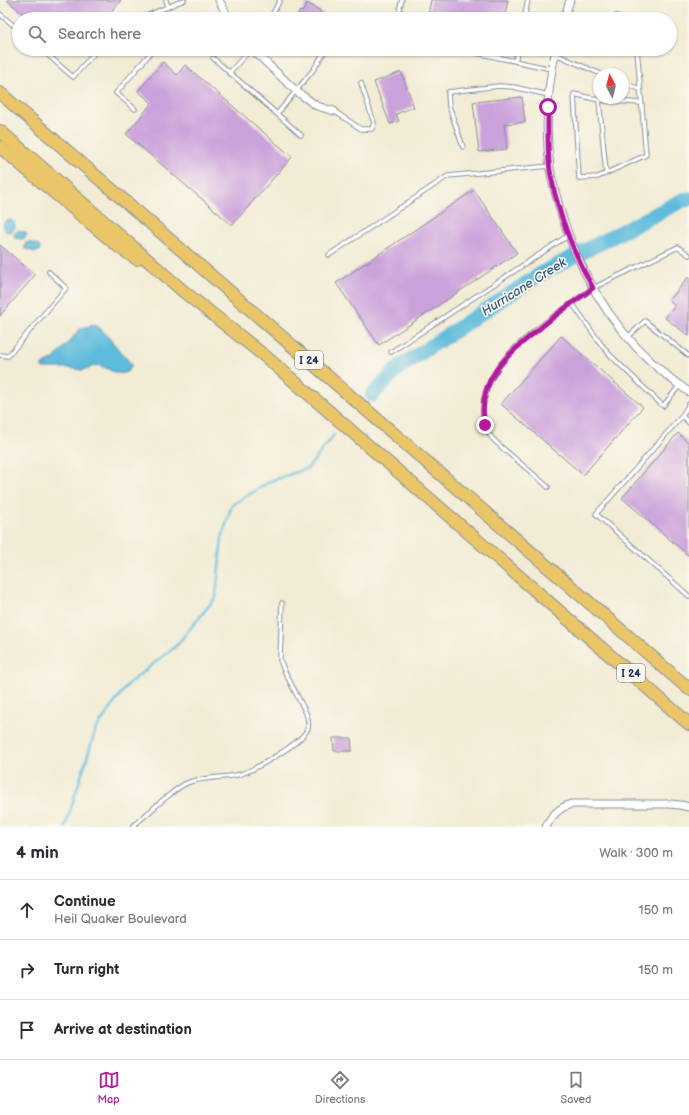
<!DOCTYPE html>
<meta charset="utf-8">
<style>
body{margin:0;font-family:"Balsamiq Sans",sans-serif;background:#f7f7f7;color:#2b2b33}
.compass{position:absolute;left:593px;top:68px;width:36px;height:36px;border-radius:50%;background:#fff;box-shadow:0 1px 3px #0004;rotate:353deg}
.stop{position:absolute;width:12px;height:12px;margin:-9px;border:3px solid #b5179e;border-radius:50%;background:#fff}
.stop.end{background:#b5179e;border-color:#fff;box-shadow:0 1px 4px #0008}
.list{margin:0;padding:0;list-style:none}
h2{display:flex;justify-content:space-between;align-items:center;height:52px;margin:0;padding:0 16px;font-size:17px}
h2 small{font-size:13px;font-weight:400;color:#7c7c81}
.list li{display:grid;grid-template-columns:26px 1fr auto;gap:12px;align-items:center;box-sizing:border-box;height:60px;padding:0 16px;border-top:1px solid #e1e1e2}
.list b{display:block;font-size:15px;white-space:nowrap}
.list p{margin:0;font-size:13px;white-space:nowrap;color:#7c7c81}
.list em{font-size:13px;font-style:normal;color:#7c7c81}
.icon{flex:none;width:22px;height:22px;fill:none;stroke:currentColor;stroke-width:2;stroke-linecap:round;stroke-linejoin:round}
.map{position:relative;flex:none;width:689px;height:827px;overflow:hidden}
.search{position:absolute;background:#fff;box-shadow:0 1px 3px #0004;left:12px;right:12px;top:12px;height:44px;display:flex;align-items:center;gap:10px;box-sizing:border-box;padding:0 14px;border-radius:22px;color:#7c7c81;font-size:15px}
.sheet{height:232px;background:#fff}
nav{display:flex;justify-content:space-around;align-items:center;box-sizing:border-box;height:56px;border-top:1px solid #e1e1e2;background:#fff;font-size:11px;color:#7c7c81}
nav a{display:grid;justify-items:center;gap:2px}
nav .on{color:#b5179e}
.map>svg:first-child{display:block}
.water{fill:#5ebbdc;stroke:#3c759d}
.lines{fill:none;stroke-linecap:round;stroke-linejoin:round}
.stream{stroke:#5ebbdc;stroke-width:2.5}
.river{stroke:#5ebbdc;stroke-width:15}
.building{fill:#caa2db}
.lane-casing{stroke:#868e9a;stroke-width:5.5}
.street-casing{stroke:#868e9a;stroke-width:9}
.highway-casing{stroke:#868e9a;stroke-width:14}
.lane{stroke:#fff;stroke-width:3.5}
.street{stroke:#fff;stroke-width:7}
.highway{stroke:#ebc669;stroke-width:12}
.route{stroke:#b5179e;stroke-width:5}
.labels{text-anchor:middle;dominant-baseline:central;stroke-width:3.5;stroke-linejoin:round;paint-order:stroke}
.shield{fill:#fbf7ec;stroke:#5e6b89;stroke-width:1}
.shield-label{font-size:11px;font-weight:bold;fill:#1b2f5e}
.water-label{font-size:13px;font-style:italic;fill:#2f5984;stroke:#fbf7ec}
</style>
<div class="map">
<svg width="689" height="827" viewBox="0 0 689 827">
<rect width="100%" height="100%" fill="#fbf7ec"/>
<filter id="ink" filterUnits="userSpaceOnUse"><feTurbulence type="fractalNoise" baseFrequency=".025" numOctaves="2"/><feDisplacementMap in="SourceGraphic" scale="8" xChannelSelector="R" yChannelSelector="G"/><feConvolveMatrix kernelMatrix="1 2 1 2 8 2 1 2 1" color-interpolation-filters="sRGB"/></filter>
<filter id="wash" filterUnits="userSpaceOnUse"><feTurbulence type="fractalNoise" baseFrequency=".012" numOctaves="4" result="noise"/><feDisplacementMap in="SourceGraphic" scale="16" xChannelSelector="R" yChannelSelector="G"/><feGaussianBlur stdDeviation="0.9" result="paint"/><feColorMatrix in="noise" values="0 0 0 0 0 0 0 0 0 0 0 0 0 0 0 0 0 1.4 0 .05"/><feComposite in="paint" operator="in"/></filter>
<g filter="url(#wash)">
<rect width="100%" height="100%" fill="#f2ecd5"/>
<g class="water">
<circle cx="9" cy="226" r="6"/>
<polygon points="17,231 25,232 27,234 26,237 23,239 15,238 14,234"/>
<path d="M29,242L38,245L40,247L39,251L35,252L25,249C24,247 24,245 26,243Z"/>
<path d="M94,325L97,326L102,330L131,364V367C123,381 109,368 98,365L82,370L69,368H42V365L54,359L81,328L85,327Z"/>
</g>
<g class="lines">
<polyline class="stream" points="65,827 96,729 128,684 176,646 216,597 222,537 232,505 271,481 308,468 334,435"/>
<polyline class="river" points="372,395 398,368 542,273 683,200 689,199"/>
</g>
<g id="blocks">
<g class="building">
<polygon points="7,0 121,0 104,19 29,19"/>
<polygon points="431,0 508,0 504,19 427,19"/>
<polygon points="307,3 319,10 319,11 332,19 296,19 300,11 302,12"/>
<polygon points="163,62 177,75 185,65 292,157 232,225 126,134 152,103 138,91"/>
<polygon points="401,72 414,107 396,114 399,121 390,124 374,82"/>
<polygon points="522,97 525,122 504,124 507,149 479,152 473,102"/>
<polygon points="474,190 517,253 379,345 336,283"/>
<polygon points="0,245 35,275 0,316"/>
<polygon points="689,276 689,336 665,318 675,306 669,301"/>
<polygon points="561,336 643,407 583,475 501,404"/>
<polygon points="678,433 689,443 689,556 622,498"/>
<polygon points="333,738 351,738 352,751 334,751"/>
</g>
</g>
</g>
<g filter="url(#ink)">
<use href="#blocks" fill-opacity="0" stroke="#868e9a" stroke-width="1"/>
<g class="lines">
<defs>
<g id="lane">
<polyline points="166,0 168,7"/>
<polyline points="0,14 19,30"/>
<polyline points="617,16 622,19"/>
<polyline points="139,19 184,0"/>
<polyline points="219,19 228,17"/>
<polyline points="270,19 280,0"/>
<polyline points="400,19 400,7 402,0"/>
<polyline points="524,19 528,0"/>
<polyline points="41,49 73,77 98,49"/>
<polyline points="458,49 552,69"/>
<polyline points="555,54 601,74"/>
<polyline points="213,58 301,135"/>
<polyline points="515,61 518,49"/>
<polyline points="229,73 251,49"/>
<polyline points="623,83 640,89"/>
<polyline points="599,100 574,94 579,178 598,177 646,155 637,49"/>
<polyline points="135,109 116,93 154,49"/>
<polyline points="334,111 361,129 372,129 374,123 361,83"/>
<polyline points="277,114 314,69 326,49"/>
<polyline points="463,147 449,106 448,92 499,86 513,87 549,95"/>
<polyline points="606,173 599,100 641,103"/>
<polyline points="329,255 448,176 550,166"/>
<polyline points="628,337 645,321 689,356"/>
<polyline points="391,352 569,235"/>
<polyline points="0,355 8,356 66,288 49,272"/>
<polyline points="680,385 663,406 609,354 598,340 572,303 593,288 678,247 689,255"/>
<polyline points="689,404 682,416 596,514 689,596"/>
<polyline points="682,416 689,423"/>
<path d="M548,487C537,477 525,467 513,457C505,450 495,443 489,434C484,426 482,416 483,407C486,361 538,328 572,303"/>
<path d="M132,827C142,818 153,809 164,799C171,794 178,787 187,783C203,776 223,779 241,774C256,769 300,744 307,730C310,725 308,718 306,713L284,670L280,660L282,603"/>
</g>
<g id="street">
<polyline points="219,0 229,19"/>
<polyline points="564,19 570,0"/>
<polyline points="252,49 296,91 317,106 334,111"/>
<path d="M556,49C547,88 545,130 550,169C553,186 558,203 563,219C586,290 627,350 689,392"/>
<path d="M546,827C551,815 559,808 571,804H669L680,805L689,807"/>
</g>
<g id="highway">
<polyline points="0,93 689,689"/>
<polyline points="0,131 183,291 266,357 689,724"/>
<polyline points="0,147 119,247 137,259"/>
</g>
</defs>
<use href="#lane" class="lane-casing"/>
<use href="#street" class="street-casing"/>
<use href="#highway" class="highway-casing"/>
<use href="#lane" class="lane"/>
<use href="#street" class="street"/>
<use href="#highway" class="highway"/>
</g>
</g>
<g class="lines" filter="url(#ink)">
<path class="route" d="M485,425C475,381 508,353 539,329C556,314 575,301 593,288C573,252 557,211 550,171C547,150 548,128 548,107"/>
</g>
<g class="labels">
<g class="shield">
<rect x="295" y="351" width="28" height="18" rx="3"/>
<rect x="617" y="664" width="28" height="18" rx="3"/>
</g>
<g class="shield-label">
<text x="309" y="360">I 24</text>
<text x="631" y="673">I 24</text>
</g>
<g class="water-label">
<text transform="translate(524 287) rotate(-32)">Hurricane Creek</text>
</g>
</g>
</svg>
<svg class="compass" viewBox="-18 -18 36 36"><path d="M0-13l5 13h-10z" fill="#e53935"/><path d="M0 13l5-13h-10z" fill="#7c7c81"/></svg>
<div class="stop" style="left:548px;top:107px"></div>
<div class="stop end" style="left:485px;top:425px"></div>
<div class="search"><svg class="icon" aria-label="search" viewBox="0 0 24 24"><circle cx="10" cy="10" r="6"/><path d="M15 15l6 6"/></svg>Search here</div>
</div>
<section class="sheet">
<h2>4 min<small>Walk · 300 m</small></h2>
<ul class="list">
<li><svg class="icon" aria-label="ahead" viewBox="0 0 24 24"><path d="M12 20V5M6 11l6-6 6 6"/></svg><div><b>Continue</b><p>Heil Quaker Boulevard</p></div><em>150 m</em></li>
<li><svg class="icon" aria-label="right" viewBox="0 0 24 24"><path d="M7 20v-9h11M14 6l5 5-5 5"/></svg><div><b>Turn right</b></div><em>150 m</em></li>
<li><svg class="icon" aria-label="arrive" viewBox="0 0 24 24"><path d="M6 21V4h12l-3 4 3 4H6"/></svg><div><b>Arrive at destination</b></div></li>
</ul>
</section>
<nav>
<a class="on"><svg class="icon" aria-label="map" viewBox="0 0 24 24"><path d="M3 6l6-2 6 2 6-2v14l-6 2-6-2-6 2zM9 4v14M15 6v14"/></svg>Map</a>
<a><svg class="icon" aria-label="directions" viewBox="0 0 24 24"><path d="M12 3l9 9-9 9-9-9zM9 14v-3h6M13 9l2 2-2 2"/></svg>Directions</a>
<a><svg class="icon" aria-label="saved" viewBox="0 0 24 24"><path d="M7 4h10v16l-5-4-5 4z"/></svg>Saved</a>
</nav>
